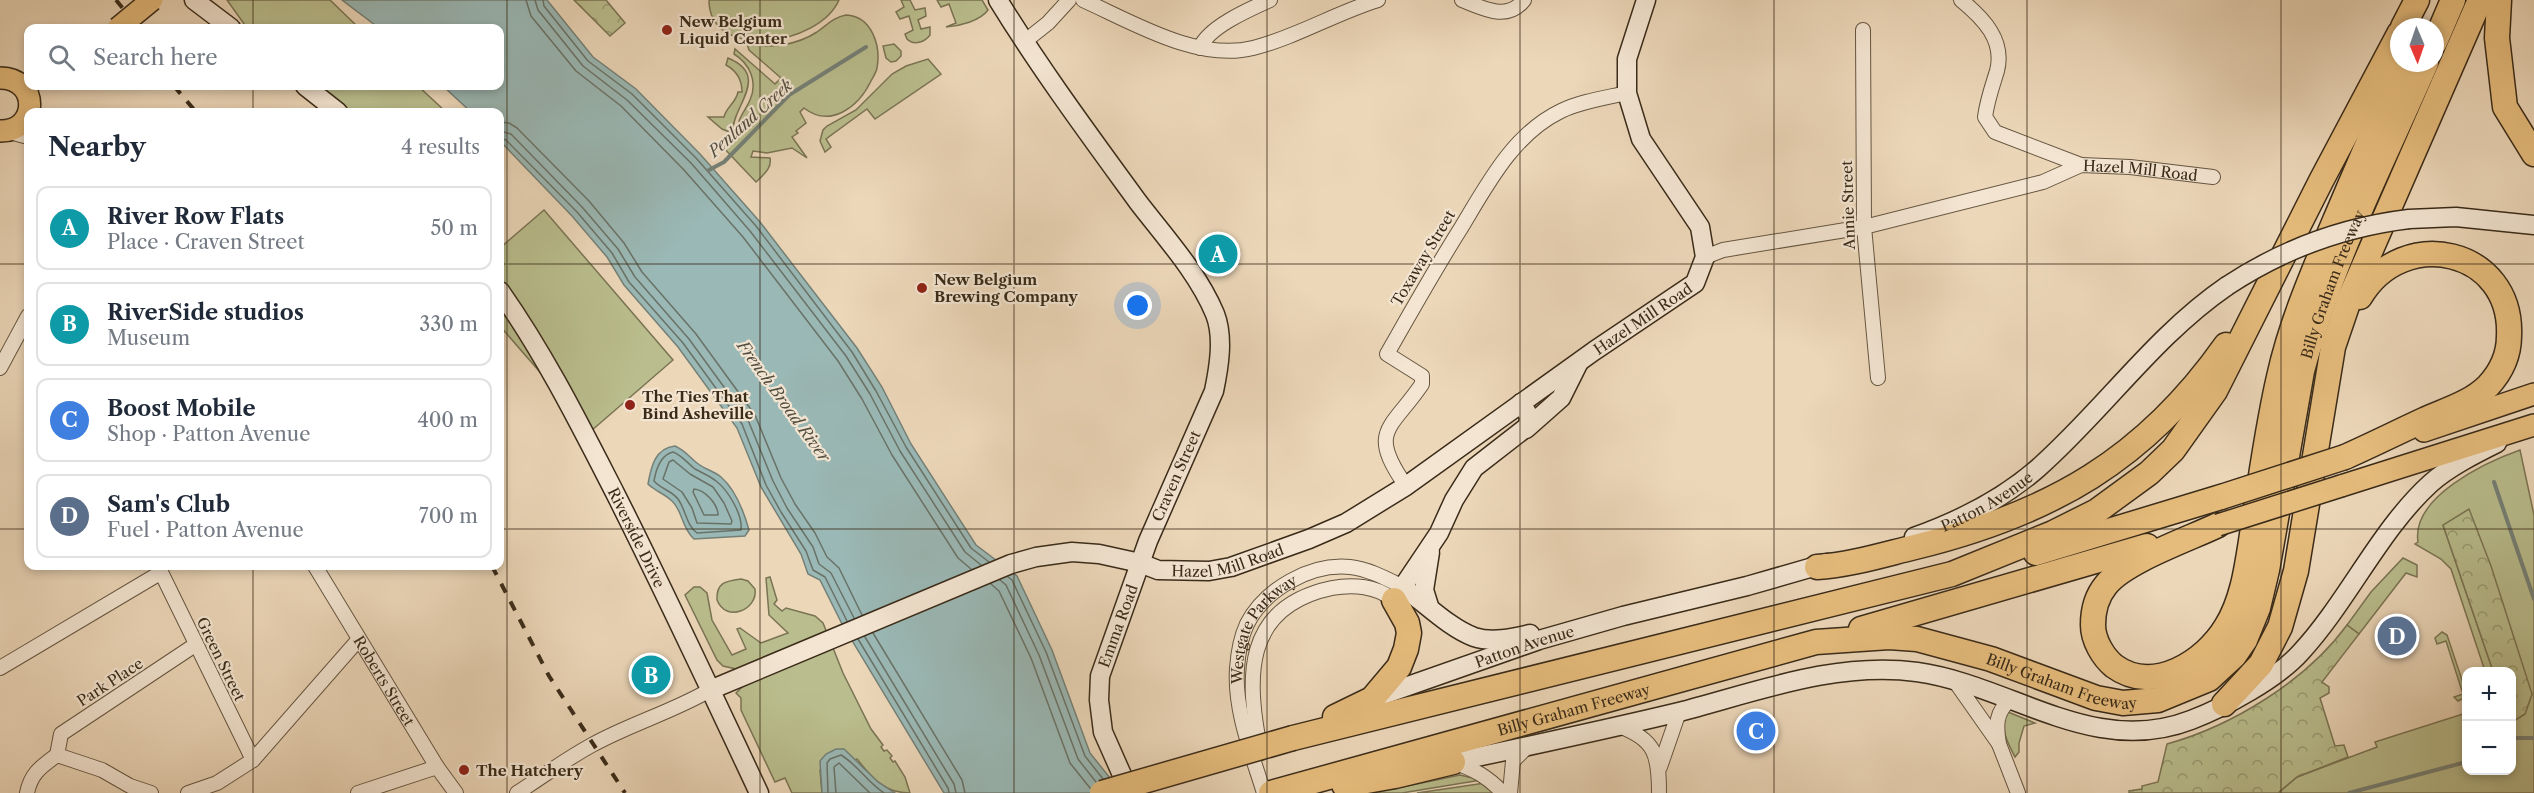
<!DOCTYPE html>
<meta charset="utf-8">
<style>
body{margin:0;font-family:"Libre Caslon Text",serif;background:#f6f6f7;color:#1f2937}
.controls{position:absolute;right:18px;bottom:18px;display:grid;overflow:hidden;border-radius:12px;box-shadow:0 3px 9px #0003}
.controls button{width:54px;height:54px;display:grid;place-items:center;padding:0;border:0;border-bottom:2px solid #e0e1e3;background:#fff;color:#1f2937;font:30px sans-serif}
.compass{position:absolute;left:2390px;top:18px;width:54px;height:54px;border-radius:50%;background:#fff;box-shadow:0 3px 9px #0003;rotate:178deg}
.you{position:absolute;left:1138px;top:306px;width:21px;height:21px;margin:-15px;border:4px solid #fff;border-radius:50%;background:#1a73e8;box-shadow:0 0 0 9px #1a73e833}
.badge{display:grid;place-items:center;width:39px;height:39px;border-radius:50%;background:#8f2418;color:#fff;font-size:20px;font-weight:700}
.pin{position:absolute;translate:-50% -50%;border:3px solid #fff;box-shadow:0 2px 6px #0006}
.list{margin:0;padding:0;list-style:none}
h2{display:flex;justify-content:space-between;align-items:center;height:78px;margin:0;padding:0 24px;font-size:26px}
h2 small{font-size:20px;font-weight:400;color:#747a83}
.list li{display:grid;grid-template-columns:39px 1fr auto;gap:18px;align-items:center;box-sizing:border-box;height:84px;margin:0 12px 12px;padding:0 12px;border:2px solid #e0e1e3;border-radius:12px}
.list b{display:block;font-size:22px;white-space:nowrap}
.list p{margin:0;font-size:20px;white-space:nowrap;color:#747a83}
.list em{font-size:20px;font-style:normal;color:#747a83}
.icon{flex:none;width:33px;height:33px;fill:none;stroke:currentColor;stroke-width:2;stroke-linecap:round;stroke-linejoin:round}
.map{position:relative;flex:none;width:2534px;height:793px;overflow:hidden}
.search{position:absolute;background:#fff;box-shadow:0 3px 9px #0003;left:24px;top:24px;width:480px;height:66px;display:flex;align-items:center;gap:15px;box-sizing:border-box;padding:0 21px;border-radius:12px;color:#747a83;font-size:22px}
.panel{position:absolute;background:#fff;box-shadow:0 3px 9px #0003;left:24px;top:108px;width:480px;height:462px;border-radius:12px}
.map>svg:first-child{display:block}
.green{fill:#babe8e;stroke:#7a7454;stroke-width:1.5}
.forest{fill:url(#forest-crowns);stroke:#7a7454;stroke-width:1.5}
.water{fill:#9ab8b5;stroke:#748077;stroke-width:1.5}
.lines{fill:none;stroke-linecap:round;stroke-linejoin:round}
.shore{stroke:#6a7267;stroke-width:1.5}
.stream{stroke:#748077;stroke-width:4}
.street-casing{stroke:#665641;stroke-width:16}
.secondary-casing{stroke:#3a2b19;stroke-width:21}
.primary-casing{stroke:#3a2b19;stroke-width:24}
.highway-casing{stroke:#3a2b19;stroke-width:27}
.street{stroke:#f3e5d2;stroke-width:14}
.secondary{stroke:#f3e5d2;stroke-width:18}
.primary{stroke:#e6bc7c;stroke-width:21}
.highway{stroke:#e6bc7c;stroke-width:24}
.rail{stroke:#3a2b19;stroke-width:4;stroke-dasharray:10 10;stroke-linecap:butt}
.secondary-bridge-casing{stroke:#3a2b19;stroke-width:21;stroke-linecap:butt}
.primary-bridge-casing{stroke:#3a2b19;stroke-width:24;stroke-linecap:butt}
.highway-bridge-casing{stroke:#3a2b19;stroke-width:27;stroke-linecap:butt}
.secondary-bridge{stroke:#f3e5d2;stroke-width:18}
.primary-bridge{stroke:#e6bc7c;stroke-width:21}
.highway-bridge{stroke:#e6bc7c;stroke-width:24}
.grid{fill:none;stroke:#3a2b19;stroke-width:1.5;stroke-opacity:0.55}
.poi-dot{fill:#8f2418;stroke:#f3e5d2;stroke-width:2}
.labels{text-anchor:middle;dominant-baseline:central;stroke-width:4.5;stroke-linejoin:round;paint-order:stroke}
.poi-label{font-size:15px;font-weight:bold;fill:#3a2b19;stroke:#f3e5d2;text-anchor:start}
.street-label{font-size:15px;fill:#3a2b19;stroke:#f3e5d2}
.water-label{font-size:16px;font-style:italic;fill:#524e40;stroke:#f3e5d2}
</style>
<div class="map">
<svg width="2534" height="793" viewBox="0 0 2534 793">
<defs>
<pattern id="forest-crowns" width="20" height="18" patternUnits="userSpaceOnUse" patternTransform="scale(1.5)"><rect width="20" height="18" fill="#babe8e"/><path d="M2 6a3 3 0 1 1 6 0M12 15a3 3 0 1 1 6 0" fill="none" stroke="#989b73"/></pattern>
</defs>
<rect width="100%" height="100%" fill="#ecd7b9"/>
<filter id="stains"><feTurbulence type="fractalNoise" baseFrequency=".00333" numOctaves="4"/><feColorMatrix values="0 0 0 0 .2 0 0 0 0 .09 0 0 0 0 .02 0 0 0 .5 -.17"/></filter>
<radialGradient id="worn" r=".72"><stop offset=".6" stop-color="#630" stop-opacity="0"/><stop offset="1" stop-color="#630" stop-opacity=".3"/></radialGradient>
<g class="green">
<polygon points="227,0 330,0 359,28 247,28"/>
<path d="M709,0H839C819,46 709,62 709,0Z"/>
<path d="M901,0H910L915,10L925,8L926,16L918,20L921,29L930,27V35C925,42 914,46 907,39L905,34L913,30L909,16L900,19L896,12L904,7Z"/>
<path d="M937,0H982L988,10C980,21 960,26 946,27L956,23L949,4L941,7Z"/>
<path d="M846,15C872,16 881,46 877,68C876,73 873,77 871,81C859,106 831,129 804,108L800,112L806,123L796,131L798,133L792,137L807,158L792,148L767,153L753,151L751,157L770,158C772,169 763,175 756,182L720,144L732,133L722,129L708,117H724C726,107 736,103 738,92H742C742,80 737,71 726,65L728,58C772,76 731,108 733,131H738C737,118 745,112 750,100C758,82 750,64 734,54L735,49L775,84L781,78L749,50L747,44C770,49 797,45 817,32C827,25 834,17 846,15Z"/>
<polygon points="894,44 901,51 901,56 896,61 891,62 886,58 883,46"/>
<polygon points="928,59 941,74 875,119 867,109 826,139 831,147 825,152 820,141 823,130 827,126 856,110 892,74 906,66"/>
<polygon points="307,86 418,86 446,112 339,112"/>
<polygon points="544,210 673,360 591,431 500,326 500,248"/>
<path d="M2520,450L2534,515V793H2278L2297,777L2377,747L2375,742L2466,713V770H2512V722L2525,714L2532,694L2443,525L2493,671H2485L2451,569L2441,559L2415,544L2418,542C2411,497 2486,462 2520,450Z"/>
<polygon points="2403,558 2417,565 2417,577 2406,573 2359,634 2347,625 2371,592"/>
<path d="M770,577L777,600L774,604L782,611L786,608L815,616L823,623L843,673L871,729L883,745L881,747L884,751L887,750L892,756L890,758L893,762L895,761L905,777L910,793C884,793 872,778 857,759L820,770L822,793H792L785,778L775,782L741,710V698L736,693L743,686L736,669L723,666L717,660L685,595L694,587H700L707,593L712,620L732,655L746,649L737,629L740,628L761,643L788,633L769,615L766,578Z"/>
<path d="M741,579L748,581L755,589C758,610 726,623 717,600C716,583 725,581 741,579Z"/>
<polygon points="2442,632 2447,635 2463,683 2466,682 2466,697 2458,701 2454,697 2463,694 2446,641 2437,644 2435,638"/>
<path d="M2008,712L2035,723L2024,726L2019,743V752L2015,757C2008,743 1998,727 2008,712Z"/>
<polygon points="1460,775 1481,780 1402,793 1348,793 1393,789"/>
<polygon points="1485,783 1495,793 1417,793"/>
</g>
<g class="forest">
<polygon points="574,0 606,0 625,23 610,36"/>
<polygon points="2469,509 2491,566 2532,694 2525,714 2512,722 2512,672 2493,671 2443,525"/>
<path d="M2347,625L2359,634L2322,682L2329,687V693L2320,698L2335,746L2344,745L2348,757L2297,777L2278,793H2129V791L2142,789V786L2158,782L2167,744C2232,726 2306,681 2347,625Z"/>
</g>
<g class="water">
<polygon points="342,0 547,0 593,57 636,89 700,154 760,222 857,348 882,387 911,444 976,545 1017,576 1052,650 1090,753 1122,793 944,793 842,624 820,580 808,574 801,554 761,487 737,428 678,347 624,285 607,257 572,216 500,141 500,112 471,112 443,86 500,86 500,28 379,28"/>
<path d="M675,446C686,451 688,456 697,463C704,469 714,471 721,477C736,490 744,512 749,530L745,536L694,539C681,527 683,511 672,501C665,494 655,491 648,484C651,467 655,448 675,446Z"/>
<polygon points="836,749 844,749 878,782 895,793 822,793 820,761 826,754"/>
</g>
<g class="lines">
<g class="shore">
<polyline points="526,0 531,16 576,71 621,106 684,170 743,237 838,361 862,399 892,455 958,558 971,569"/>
<polyline points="535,0 538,10 583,66 627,100 691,163 750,231 846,356 870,394 900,451 965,552 981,565"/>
<polyline points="543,0 544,6 588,61 632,94 696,158 756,226 852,352 876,391 906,447 971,548 989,562"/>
<polyline points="500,122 509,123 517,128 589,201 624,243 642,272 696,334 755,415 781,478 795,504 815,533 827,557 839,568 862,615"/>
<polyline points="500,131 511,134 582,207 618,249 635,277 689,339 748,420 773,481 787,508 813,547 819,564 831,573 854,618"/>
<polyline points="500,138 506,140 577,212 612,253 629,282 683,343 742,424 766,485 781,512 806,551 813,570 825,577 847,621"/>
<path d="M673,452C683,456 687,463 695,469C702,473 710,476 716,481C728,490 743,515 741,530L697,533C686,525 686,510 678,499C672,491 661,489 654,481C656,469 660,455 673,452Z"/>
<polygon points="673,460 690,474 713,487 724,503 732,521 731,524 697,523 692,508 682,492 663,479 669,462"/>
<path d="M694,489C705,490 718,504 718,515H704L693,492Z"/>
<polyline points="1008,577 1012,580 1046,652 1085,756 1103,779"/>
<polyline points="1000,580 1006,585 1039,655 1078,759 1096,782"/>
<polyline points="991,584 999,591 1031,658 1070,763 1090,788"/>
<polyline points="873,633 962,780 965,793"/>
<polyline points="865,637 954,784 956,793"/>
<polyline points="858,639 948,788 949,793"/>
<path d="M828,793L827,763L830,759L841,755C858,765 867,782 884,793"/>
<polyline points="836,793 834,767 839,763 870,793"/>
</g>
<g class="stream">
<polyline points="709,170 724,162 789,95 866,47"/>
<polyline points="2494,482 2534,599"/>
<polyline points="2512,738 2534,738"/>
<polyline points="2349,793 2466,762"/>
</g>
<defs>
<g id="street">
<path d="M1083,0C1132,22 1198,62 1253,48C1297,37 1335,13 1378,0"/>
<path d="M1462,0C1483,8 1507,22 1524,0"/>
<path d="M1961,0C1983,18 2005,40 1997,71C1992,87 1987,101 1985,117L1995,132L2081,165"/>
<polyline points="1863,30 1864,227 1878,378"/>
<polyline points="1024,42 1048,23 1069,0"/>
<path d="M1200,48C1208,27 1250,9 1270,0"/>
<polyline points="6,131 28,137"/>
<path id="s1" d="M1705,257L1723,250L1864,227L2043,182L2081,165L2130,167L2213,177"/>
<polyline points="0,368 28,316"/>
<path d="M1406,486C1367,430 1391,430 1422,384V376L1387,354C1411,312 1435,269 1461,228C1487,185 1513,134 1561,111C1582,101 1605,98 1627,93"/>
<polyline points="158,566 253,760"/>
<path id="s2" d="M315,566L437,767L456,793"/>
<polyline points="0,668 160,573"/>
<path d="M1954,680L1999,744C1996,726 1995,712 2011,699"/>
<path d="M1618,726C1656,739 1659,756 1659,793"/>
<polyline points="1999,744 2018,793"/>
<path d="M1261,753C1246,679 1242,607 1332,588C1353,584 1377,586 1394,600"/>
<polyline points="57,755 61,734 195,645"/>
<path d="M1453,762C1474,769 1488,777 1503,793"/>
<polyline points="1660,767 1679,712"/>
<path d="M27,793C31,773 41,767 57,755L102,770L130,786L151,793"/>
<polyline points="188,793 217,783 253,760 359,639"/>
<polyline points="358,793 437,767"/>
<path d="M517,793C542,777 566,759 592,745C630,724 672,712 710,690"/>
<path id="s3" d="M1264,793C1252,754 1234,710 1237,668C1238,654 1241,637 1247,624C1265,589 1311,563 1350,567C1368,569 1385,578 1401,586"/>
<polyline points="1510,793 1513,761 1528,746"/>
</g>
<g id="secondary">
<polyline points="194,0 231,28"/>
<path d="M998,0C1041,70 1090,136 1138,202C1165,237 1198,273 1215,314C1224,337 1219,367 1214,391L1148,541L1100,676L1099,700L1103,732L1130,793"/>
<polyline points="305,86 338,112"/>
<polyline points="2409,219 2456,217 2534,225"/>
<path id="s4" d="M500,291C545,355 579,423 615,493C665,592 712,693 759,793"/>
<polyline points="1526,429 1561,398 1578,364"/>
<path id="s5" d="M1914,537C1959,521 2000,501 2037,469C2103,411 2154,336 2227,286"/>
<path d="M1401,586C1423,601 1449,628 1474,637C1492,643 1513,638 1530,634"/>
<polyline points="1394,600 1439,533 1454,500 1474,468 1528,426 1529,416 1521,403"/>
<polyline points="1429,606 1424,590 1430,552"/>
<path id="s6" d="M710,690L1011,564L1036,557L1072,552L1099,554L1140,563L1158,570L1209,571L1231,567L1309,539L1346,523L1406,486L1594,351L1695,283L1705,257L1700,227L1641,139L1627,93V59L1646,0"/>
<path id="s7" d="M1374,698L1539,640L1623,616L1747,586L1827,563"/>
<path d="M1453,762C1529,746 1604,730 1679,712C1756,692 1836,661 1917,672C2011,685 2093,758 2191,720C2225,707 2277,679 2301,652C2348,601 2380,529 2431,483C2449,467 2475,454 2497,443"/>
</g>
<g id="primary">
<path d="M0,78C40,78 39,132 0,131"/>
<polyline points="2424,431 2534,394"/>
<polyline points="2341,486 2534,425"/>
</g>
<g id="highway">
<polyline points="2499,0 2497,38 2505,107 2534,154"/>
<polyline points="2403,27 2417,0"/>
<polyline points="2435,42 2453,0"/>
<path d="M2345,457C2372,445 2398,432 2424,420C2446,410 2471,403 2488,386C2501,372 2509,355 2509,336C2513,249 2403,224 2360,297"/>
<path d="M2218,525C2189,539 2125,561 2106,585C2096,597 2093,610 2093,625C2093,640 2103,657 2114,666C2153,695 2205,662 2226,627C2245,597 2248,557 2254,522C2261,474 2268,425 2279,377C2291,323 2312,275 2333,225C2356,171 2379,117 2403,63"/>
<polyline points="2036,553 2221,497"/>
<path d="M1817,567C1850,565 1882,555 1915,547C2050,514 2145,460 2226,345"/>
<polyline points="1861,629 2147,546"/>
<polyline points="2224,704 2261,664 2280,627 2296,571 2333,347 2349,300 2480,0"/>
<polyline points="1335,717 1372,699 1399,667 1406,649 1409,633 1407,623 1394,600"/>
<polyline points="1293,738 1952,574 2053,533 2097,511 2149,473 2173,450 2215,391 2321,181 2399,34"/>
<polyline points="1344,785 1395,776 1453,762"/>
<path id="s8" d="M1271,793L1816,642L1889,637L1917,639L1991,659L2096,698L2123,703L2158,700L2209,679L2234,656L2245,640L2258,608L2267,570L2302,371C2330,264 2382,164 2426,63"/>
</g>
</defs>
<use href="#street" class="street-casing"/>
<use href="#secondary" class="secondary-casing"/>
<use href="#primary" class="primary-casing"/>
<use href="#highway" class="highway-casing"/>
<use href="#street" class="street"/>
<use href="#secondary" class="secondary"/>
<use href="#primary" class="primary"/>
<use href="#highway" class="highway"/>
<g class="rail">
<polyline points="116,0 139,28"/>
<polyline points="174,86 196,112"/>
<polyline points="492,566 549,676 625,793"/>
</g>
<defs>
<path id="secondary-bridge" d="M2227,286C2283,249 2343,227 2409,219"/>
<g id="primary-bridge">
<polyline points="118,28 152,0"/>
<polyline points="2218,525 2341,486"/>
</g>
<g id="highway-bridge">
<polyline points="2221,497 2345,457"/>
<polyline points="1102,793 1293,738"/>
</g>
</defs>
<use href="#secondary-bridge" class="secondary-bridge-casing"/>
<use href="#primary-bridge" class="primary-bridge-casing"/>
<use href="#highway-bridge" class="highway-bridge-casing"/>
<use href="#secondary-bridge" class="secondary-bridge"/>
<use href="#primary-bridge" class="primary-bridge"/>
<use href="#highway-bridge" class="highway-bridge"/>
</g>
<path class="grid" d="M253,0V28M507,0V793M760,0V793M1014,0V793M1267,0V793M1520,0V793M1774,0V793M2027,0V793M2281,0V793M253,86V112M0,264H28M500,264H2534M0,529H28M500,529H2534M253,566V793"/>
<g class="poi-dot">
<circle cx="667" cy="30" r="6"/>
<circle cx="922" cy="288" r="6"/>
<circle cx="630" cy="405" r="6"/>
<circle cx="464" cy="770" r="6"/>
</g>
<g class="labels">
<g class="poi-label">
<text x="679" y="21">New Belgium<tspan x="679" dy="17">Liquid Center</tspan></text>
<text x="934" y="279">New Belgium<tspan x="934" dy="17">Brewing Company</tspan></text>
<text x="642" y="396">The Ties That<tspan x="642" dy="17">Bind Asheville</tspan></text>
<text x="476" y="770">The Hatchery</text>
</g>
<g class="street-label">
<text stroke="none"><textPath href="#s1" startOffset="448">Hazel Mill Road</textPath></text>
<text transform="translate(1848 205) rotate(-92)">Annie Street</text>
<text transform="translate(1423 258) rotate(-59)">Toxaway Street</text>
<text stroke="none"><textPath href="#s8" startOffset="1394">Billy Graham Freeway</textPath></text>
<text stroke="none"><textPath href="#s6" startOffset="1034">Hazel Mill Road</textPath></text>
<text transform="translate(1176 476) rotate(-66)">Craven Street</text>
<text stroke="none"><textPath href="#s5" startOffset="81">Patton Avenue</textPath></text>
<text stroke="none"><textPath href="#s4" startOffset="282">Riverside Drive</textPath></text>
<text stroke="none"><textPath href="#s6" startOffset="548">Hazel Mill Road</textPath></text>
<text transform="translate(1118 626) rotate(-70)">Emma Road</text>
<text stroke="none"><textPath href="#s3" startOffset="177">Westgate Parkway</textPath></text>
<text stroke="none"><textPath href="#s7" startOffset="159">Patton Avenue</textPath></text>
<text transform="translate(221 659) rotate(64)">Green Street</text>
<text stroke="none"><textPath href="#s8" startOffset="818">Billy Graham Freeway</textPath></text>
<text stroke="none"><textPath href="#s2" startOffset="134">Roberts Street</textPath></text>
<text transform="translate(110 682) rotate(-33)">Park Place</text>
<text stroke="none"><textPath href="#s8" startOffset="314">Billy Graham Freeway</textPath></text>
</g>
<g class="water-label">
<text transform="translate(750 118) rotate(-42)">Penland Creek</text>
<text transform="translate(784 401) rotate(54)">French Broad River</text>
</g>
</g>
<rect width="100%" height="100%" filter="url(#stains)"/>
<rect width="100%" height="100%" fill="url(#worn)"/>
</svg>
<div class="controls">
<button>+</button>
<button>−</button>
</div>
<svg class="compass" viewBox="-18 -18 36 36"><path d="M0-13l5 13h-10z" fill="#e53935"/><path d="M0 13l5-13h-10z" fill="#747a83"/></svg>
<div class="you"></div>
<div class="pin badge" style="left:1218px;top:254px;background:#0f9aa8">A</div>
<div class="pin badge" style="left:651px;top:675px;background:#0f9aa8">B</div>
<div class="pin badge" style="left:1756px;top:731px;background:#3f7fe0">C</div>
<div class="pin badge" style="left:2397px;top:636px;background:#5c6f8a">D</div>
<div class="search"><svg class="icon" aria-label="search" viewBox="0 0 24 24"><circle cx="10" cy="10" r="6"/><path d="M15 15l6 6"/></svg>Search here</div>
<section class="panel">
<h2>Nearby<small>4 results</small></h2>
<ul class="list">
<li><span class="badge" style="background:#0f9aa8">A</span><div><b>River Row Flats</b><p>Place · Craven Street</p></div><em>50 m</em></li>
<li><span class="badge" style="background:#0f9aa8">B</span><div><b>RiverSide studios</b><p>Museum</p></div><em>330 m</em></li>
<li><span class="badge" style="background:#3f7fe0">C</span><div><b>Boost Mobile</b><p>Shop · Patton Avenue</p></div><em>400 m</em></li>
<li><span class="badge" style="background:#5c6f8a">D</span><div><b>Sam's Club</b><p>Fuel · Patton Avenue</p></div><em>700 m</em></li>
</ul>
</section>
</div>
